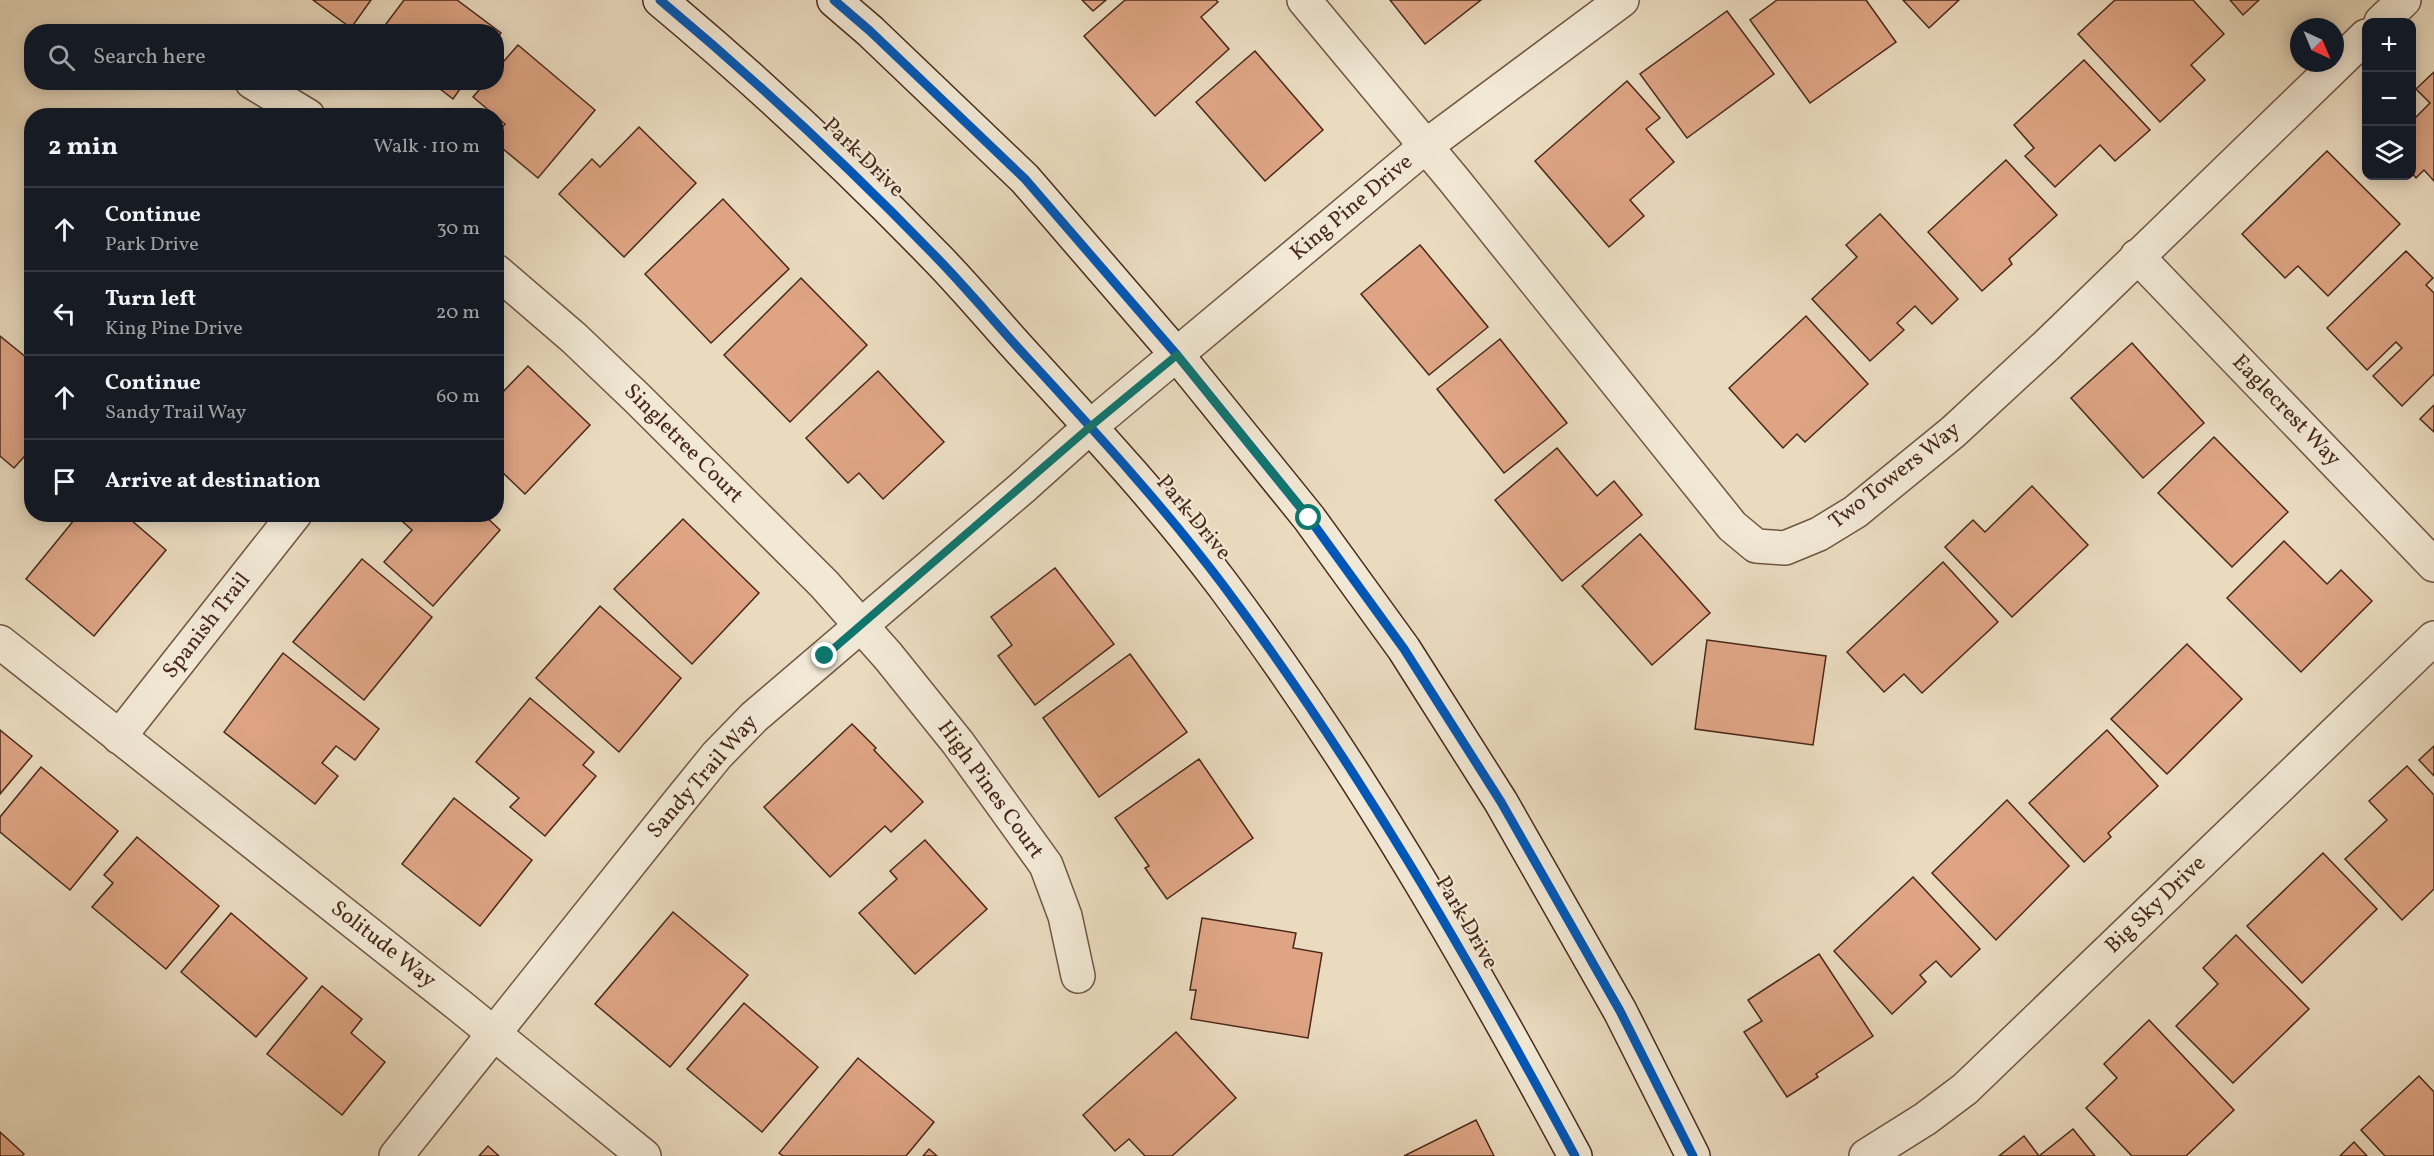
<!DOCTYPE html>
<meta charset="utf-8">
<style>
body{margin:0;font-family:Vollkorn,serif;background:#20242c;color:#f1f3f6}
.controls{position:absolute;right:18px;top:18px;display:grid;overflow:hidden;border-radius:12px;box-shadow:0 3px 15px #0003}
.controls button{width:54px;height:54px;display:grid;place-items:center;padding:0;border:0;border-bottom:2px solid #363941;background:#171b24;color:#f1f3f6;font:30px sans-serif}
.compass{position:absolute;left:2290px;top:18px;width:54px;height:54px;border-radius:50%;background:#171b24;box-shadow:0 3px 15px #0003;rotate:136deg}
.stop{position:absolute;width:18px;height:18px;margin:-14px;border:4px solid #0f766e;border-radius:50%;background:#fff}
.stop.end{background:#0f766e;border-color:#fff;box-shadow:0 2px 6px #0008}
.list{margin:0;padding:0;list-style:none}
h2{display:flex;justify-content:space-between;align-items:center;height:78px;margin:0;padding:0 24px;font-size:26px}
h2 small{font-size:20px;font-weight:400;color:#9ea1a6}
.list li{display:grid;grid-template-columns:39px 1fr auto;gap:18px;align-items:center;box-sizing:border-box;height:84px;padding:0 24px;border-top:2px solid #363941}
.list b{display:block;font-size:22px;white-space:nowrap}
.list p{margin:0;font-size:20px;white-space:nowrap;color:#9ea1a6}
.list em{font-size:20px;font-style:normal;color:#9ea1a6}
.icon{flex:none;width:33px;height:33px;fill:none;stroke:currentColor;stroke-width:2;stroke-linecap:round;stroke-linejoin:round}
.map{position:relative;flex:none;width:2434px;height:1156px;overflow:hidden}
.search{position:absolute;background:#171b24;box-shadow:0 3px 15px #0003;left:24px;top:24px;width:480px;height:66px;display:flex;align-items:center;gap:15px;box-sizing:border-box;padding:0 21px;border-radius:24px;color:#9ea1a6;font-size:22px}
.panel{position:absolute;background:#171b24;box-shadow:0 3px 15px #0003;left:24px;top:108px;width:480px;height:414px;border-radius:24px}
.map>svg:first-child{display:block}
.building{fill:#dea484;stroke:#49281a;stroke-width:1.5}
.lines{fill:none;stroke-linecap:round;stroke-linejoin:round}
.street-casing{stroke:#715543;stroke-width:36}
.secondary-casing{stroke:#49281a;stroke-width:36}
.street{stroke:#f1e8d5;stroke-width:33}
.secondary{stroke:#f1e8d5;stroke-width:33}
.cycleway-casing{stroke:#f1e8d5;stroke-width:13}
.cycleway{stroke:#0057b8;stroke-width:9}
.route{stroke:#0f766e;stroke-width:8}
.labels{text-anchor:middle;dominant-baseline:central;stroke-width:4.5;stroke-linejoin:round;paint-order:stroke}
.street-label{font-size:22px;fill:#49281a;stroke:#f1e8d5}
</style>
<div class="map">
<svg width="2434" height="1156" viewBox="0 0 2434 1156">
<rect width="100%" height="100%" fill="#eadbbf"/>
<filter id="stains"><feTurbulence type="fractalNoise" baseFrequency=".00333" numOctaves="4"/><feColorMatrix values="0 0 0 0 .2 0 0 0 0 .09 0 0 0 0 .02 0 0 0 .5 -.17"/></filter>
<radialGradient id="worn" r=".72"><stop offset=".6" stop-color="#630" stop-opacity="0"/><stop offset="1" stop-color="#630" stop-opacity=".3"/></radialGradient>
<g class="building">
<polygon points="313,0 371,0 351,28"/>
<polygon points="404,0 457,0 501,33 496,40 496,32 380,32"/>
<polygon points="1082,0 1106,0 1093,11"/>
<polygon points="1125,0 1216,0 1218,2 1201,17 1229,49 1155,116 1084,36"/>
<polygon points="1390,0 1481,0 1425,44"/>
<polygon points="1777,0 1866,0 1896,42 1810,103 1750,20"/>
<polygon points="1903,0 1959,0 1929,28"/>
<polygon points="2115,0 2193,0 2224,34 2191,65 2205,80 2160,122 2078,34"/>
<polygon points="2230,0 2259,0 2243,15"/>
<polygon points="1727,11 1774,74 1687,138 1640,74"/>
<polygon points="518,45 595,110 538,178 496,143 496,135 505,124 473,97 486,82 496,82 496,70"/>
<polygon points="1255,51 1323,130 1265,181 1196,102"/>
<polygon points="2084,60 2150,130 2115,161 2100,145 2055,187 2025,156 2034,148 2014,125"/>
<polygon points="2434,72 2434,181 2424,170 2416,178 2412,173 2412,121 2430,103 2416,89"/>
<polygon points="1627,81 1660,118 1646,129 1674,162 1630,200 1644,216 1609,247 1535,161"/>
<polygon points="431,82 465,82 453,99"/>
<polygon points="639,127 696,183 624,257 559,194 592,159 600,167"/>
<polygon points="2327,151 2400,224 2328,296 2298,266 2285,278 2242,234"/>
<polygon points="2006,160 2057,215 2009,259 2012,264 1982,291 1928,232"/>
<polygon points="723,199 789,269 711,343 645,274"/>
<polygon points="1880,214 1958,299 1932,324 1915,306 1897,323 1904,330 1870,361 1812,299 1857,257 1846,245"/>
<polygon points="1420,245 1488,327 1429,375 1361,294"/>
<polygon points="2406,251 2433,278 2426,285 2434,293 2434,374 2402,406 2373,376 2402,348 2396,342 2367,370 2327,328"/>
<polygon points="801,278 867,345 790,422 724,355"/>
<polygon points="1806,316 1868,384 1805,442 1797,434 1783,448 1729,388"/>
<polygon points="0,336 32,362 32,448 14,468 0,456"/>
<polygon points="1500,339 1567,423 1504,473 1437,389"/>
<polygon points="2132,343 2204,423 2143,478 2071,398"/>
<polygon points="528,366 590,425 525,494 501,471 496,477 496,399"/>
<polygon points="878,371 944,442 883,499 859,473 848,483 806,438"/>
<polygon points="2434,405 2434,432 2420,419"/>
<polygon points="2214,437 2288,512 2232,567 2158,493"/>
<polygon points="1557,448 1597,496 1614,481 1642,515 1562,581 1495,500"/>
<polygon points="2032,486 2088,545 2012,617 1945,547 1973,520 1985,532"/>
<polygon points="79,514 124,514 166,550 94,636 26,579"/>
<polygon points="182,514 194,514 189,521"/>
<polygon points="394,514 483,514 500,530 433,606 384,562 412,530"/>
<polygon points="683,519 759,593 692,664 614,589"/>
<polygon points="1640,534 1710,613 1652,665 1582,586"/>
<polygon points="2284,541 2327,584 2341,570 2372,601 2301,672 2227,598"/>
<polygon points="362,559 432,617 364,700 293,642"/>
<polygon points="1943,562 1998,622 1922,693 1904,674 1884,692 1847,652"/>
<polygon points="1055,568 1114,644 1035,705 998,656 1012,645 991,617"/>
<polygon points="600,606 681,678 619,752 536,678"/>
<polygon points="1707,640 1826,656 1813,745 1695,729"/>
<polygon points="2187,644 2242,699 2167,774 2111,719"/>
<polygon points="283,653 379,729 355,760 336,746 322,763 338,776 315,804 224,732"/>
<polygon points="1130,654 1187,732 1099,797 1043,718"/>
<polygon points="530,698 594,752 583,765 596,776 545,836 510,807 519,798 476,762"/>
<polygon points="852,724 876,748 874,750 923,802 891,832 885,826 830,877 764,807"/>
<polygon points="0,730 32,756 0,794"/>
<polygon points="2107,730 2158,786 2108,833 2111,837 2084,862 2029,803"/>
<polygon points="2434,746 2434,776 2419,760"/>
<polygon points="1199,759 1253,838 1167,899 1145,868 1149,866 1115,818"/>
<polygon points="2407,766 2434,795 2434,889 2402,920 2345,859 2387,820 2369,801"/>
<polygon points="41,767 118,831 70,890 0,832 0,817"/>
<polygon points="454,798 532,860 480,926 402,864"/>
<polygon points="2007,800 2069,866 1996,940 1932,873"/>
<polygon points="137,837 219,906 166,969 92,907 113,883 104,875"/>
<polygon points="925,840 987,909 915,974 859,913 897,879 890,871"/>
<polygon points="2323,853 2377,909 2302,983 2247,926"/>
<polygon points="1913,877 1980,949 1951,977 1936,961 1920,975 1926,982 1892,1014 1834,951"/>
<polygon points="673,912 748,975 670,1067 595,1004"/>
<polygon points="231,913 307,978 256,1037 181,972"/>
<polygon points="1202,918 1296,933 1293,948 1322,953 1308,1038 1191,1019 1196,990 1190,990"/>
<polygon points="2236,935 2309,1009 2233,1083 2176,1026 2218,984 2203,968"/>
<polygon points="1819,954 1873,1036 1816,1074 1818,1077 1787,1097 1744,1032 1762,1021 1748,1000"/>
<polygon points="322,986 362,1019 351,1033 385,1062 342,1115 267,1054"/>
<polygon points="744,1003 818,1067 762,1132 687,1069"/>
<polygon points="2149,1020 2234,1110 2186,1156 2132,1156 2086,1108 2117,1078 2104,1064"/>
<polygon points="1176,1032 1236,1098 1172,1156 1145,1156 1129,1139 1115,1151 1083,1115"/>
<polygon points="858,1058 934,1122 906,1156 783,1156 779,1153"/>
<polygon points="2419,1076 2434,1092 2434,1156 2385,1156 2361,1130"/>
<polygon points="1476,1120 1494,1156 1404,1156"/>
<polygon points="2073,1129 2095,1156 1999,1156 2024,1136 2039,1156"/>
<polygon points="0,1132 24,1154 22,1156 0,1156"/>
<polygon points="2354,1142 2367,1156 2340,1156"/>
<polygon points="488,1146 499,1156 479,1156"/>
<polygon points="929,1149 937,1156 923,1156"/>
</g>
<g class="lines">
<defs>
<g id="street">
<polyline points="1304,0 1454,180 1732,526 1756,546 1785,548 1819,534 1855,512 1953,432 2046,346 2366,36"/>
<polyline points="2381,22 2404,0"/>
<polyline points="252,82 308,116"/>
<polyline points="2137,256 2434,565"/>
<polyline points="496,271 574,338 637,398 824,584 888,656 958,743 1046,865 1065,916 1078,976"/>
<polyline points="0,642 460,1006 644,1156"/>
<polyline points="119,737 295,514"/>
<polyline points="396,1156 678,803 717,755 754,717 1022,488 1091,426 1426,146 1622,0"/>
<polyline points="1866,1156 1925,1119 1965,1089 2434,638"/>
</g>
<g id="secondary">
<path d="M660,0C757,81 850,168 938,259C971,293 1001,330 1033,364C1098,435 1165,508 1223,585C1357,764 1469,959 1575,1156"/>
<polyline points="834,0 870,31 1025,179 1177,355 1309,518 1404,649 1501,802 1620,1011 1693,1156"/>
</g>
</defs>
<use href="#street" class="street-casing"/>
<use href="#secondary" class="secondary-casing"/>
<use href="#street" class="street"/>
<use href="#secondary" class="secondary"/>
<defs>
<g id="cycleway">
<path d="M660,0C757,81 850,168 938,259C971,293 1001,330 1033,364C1098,435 1165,508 1223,585C1357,764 1469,959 1575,1156"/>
<polyline points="834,0 870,31 1025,179 1177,355 1309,518 1404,649 1501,802 1620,1011 1693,1156"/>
</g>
</defs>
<use href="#cycleway" class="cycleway-casing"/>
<use href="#cycleway" class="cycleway"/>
</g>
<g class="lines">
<polyline class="route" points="825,656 1091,426 1177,355 1309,518"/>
</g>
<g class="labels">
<g class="street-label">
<text transform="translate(863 158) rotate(44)">Park Drive</text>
<text transform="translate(1352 208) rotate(-40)">King Pine Drive</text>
<text transform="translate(2286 411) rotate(46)">Eaglecrest Way</text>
<text transform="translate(683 444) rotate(45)">Singletree Court</text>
<text transform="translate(1895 476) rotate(-38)">Two Towers Way</text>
<text transform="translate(1193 518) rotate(50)">Park Drive</text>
<text transform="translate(207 626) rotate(-52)">Spanish Trail</text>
<text transform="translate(703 777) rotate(-49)">Sandy Trail Way</text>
<text transform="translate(990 790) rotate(54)">High Pines Court</text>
<text transform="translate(2156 905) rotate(-44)">Big Sky Drive</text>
<text transform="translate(1466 923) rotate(60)">Park Drive</text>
<text transform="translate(383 945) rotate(38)">Solitude Way</text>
</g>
</g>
<rect width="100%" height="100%" filter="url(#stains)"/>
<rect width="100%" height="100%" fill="url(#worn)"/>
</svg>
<div class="controls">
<button>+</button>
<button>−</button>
<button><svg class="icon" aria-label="layers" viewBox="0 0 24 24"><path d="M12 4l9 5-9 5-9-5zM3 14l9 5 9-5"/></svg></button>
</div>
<svg class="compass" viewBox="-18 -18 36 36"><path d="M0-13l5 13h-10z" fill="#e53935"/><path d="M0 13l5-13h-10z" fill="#9ea1a6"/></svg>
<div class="stop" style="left:1309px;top:518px"></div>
<div class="stop end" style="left:825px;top:656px"></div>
<div class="search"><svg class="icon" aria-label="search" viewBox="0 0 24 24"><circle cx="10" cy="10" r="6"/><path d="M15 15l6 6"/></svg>Search here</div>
<section class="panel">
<h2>2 min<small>Walk · 110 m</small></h2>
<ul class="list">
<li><svg class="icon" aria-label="ahead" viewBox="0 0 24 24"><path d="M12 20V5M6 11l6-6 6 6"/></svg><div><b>Continue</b><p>Park Drive</p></div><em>30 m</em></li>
<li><svg class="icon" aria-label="left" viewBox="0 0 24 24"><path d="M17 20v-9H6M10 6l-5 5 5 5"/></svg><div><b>Turn left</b><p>King Pine Drive</p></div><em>20 m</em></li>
<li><svg class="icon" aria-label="ahead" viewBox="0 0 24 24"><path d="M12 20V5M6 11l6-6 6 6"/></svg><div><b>Continue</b><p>Sandy Trail Way</p></div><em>60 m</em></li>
<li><svg class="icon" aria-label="arrive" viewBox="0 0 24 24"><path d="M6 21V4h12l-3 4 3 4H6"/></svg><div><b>Arrive at destination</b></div></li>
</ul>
</section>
</div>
